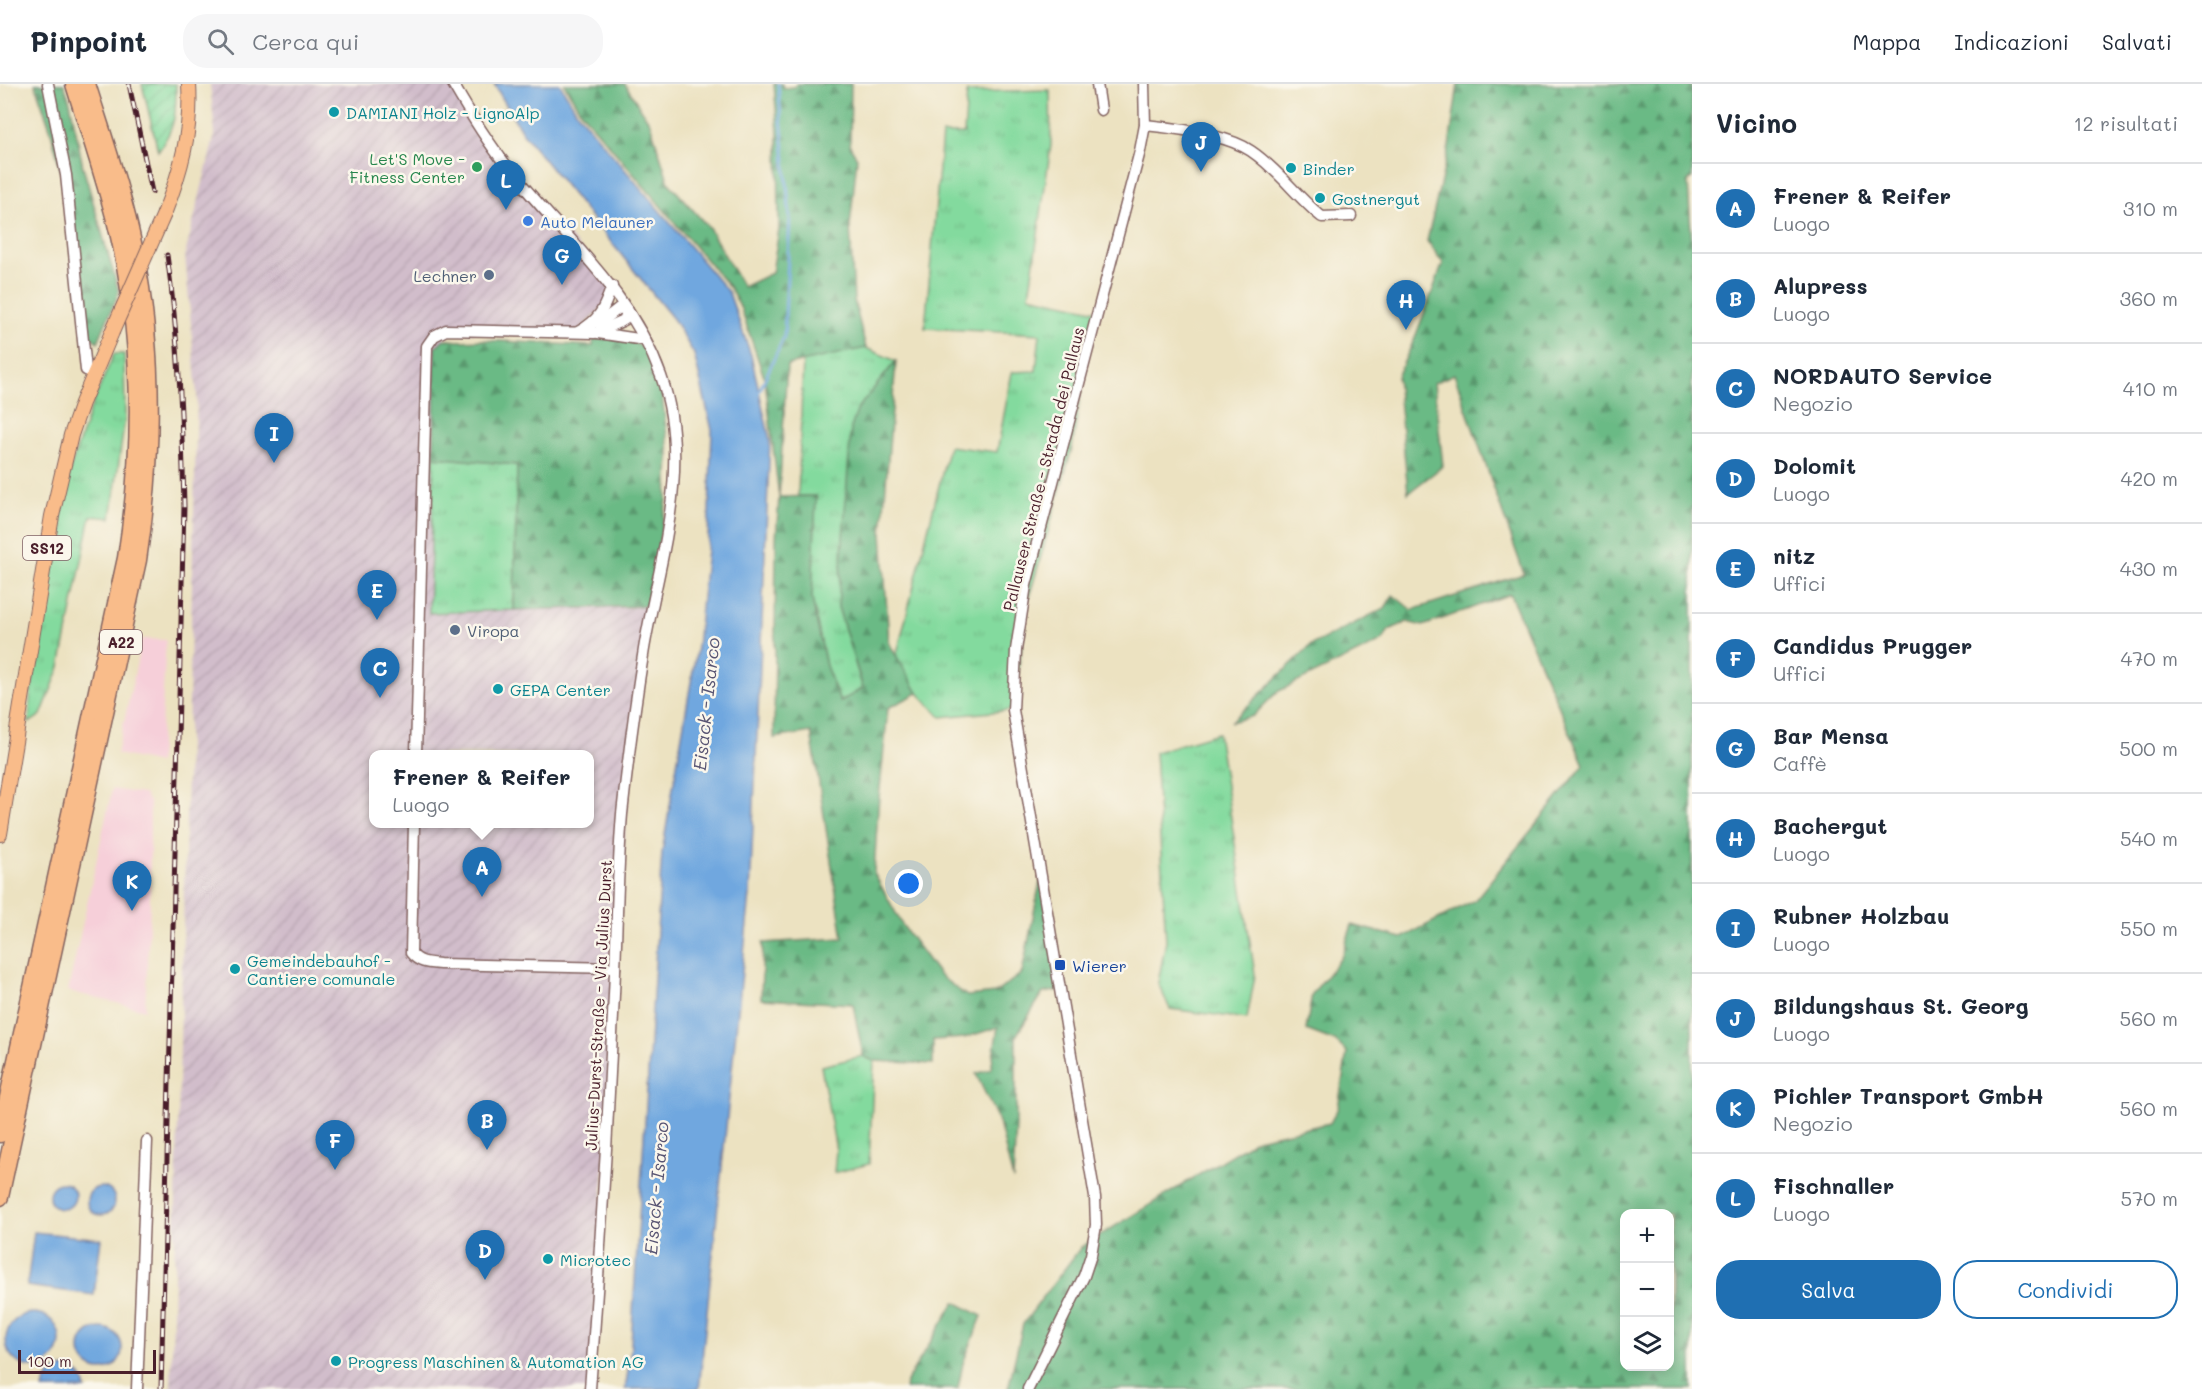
<!DOCTYPE html>
<html lang="it">
<meta charset="utf-8">
<style>
body{margin:0;font-family:Mali,sans-serif;background:#f6f6f7;color:#1f2937}
.controls{position:absolute;right:18px;bottom:18px;display:grid;overflow:hidden;border-radius:12px;box-shadow:0 3px 15px #0003}
.controls button{width:54px;height:54px;display:grid;place-items:center;padding:0;border:0;border-bottom:2px solid #e0e1e3;background:#fff;color:#1f2937;font:30px sans-serif}
.scale{position:absolute;left:18px;bottom:15px;width:138px;box-sizing:border-box;padding-left:6px;border:3px solid #4a1f2b;border-top:0;font-size:16px;line-height:21px;white-space:nowrap;color:#4a1f2b;-webkit-text-stroke:4px #fbf7ec;paint-order:stroke}
.you{position:absolute;left:909px;top:800px;width:21px;height:21px;margin:-15px;border:4px solid #fff;border-radius:50%;background:#1a73e8;box-shadow:0 0 0 9px #1a73e833}
.badge{display:grid;place-items:center;width:39px;height:39px;border-radius:50%;background:#1f6fb2;color:#fff;font-size:20px;font-weight:700}
.pin{position:absolute;translate:-50% -50px;filter:drop-shadow(0 2px 3px #0008)}
.pin::after{content:'';position:absolute;top:32px;width:21px;height:18px;background:inherit;clip-path:polygon(0 0,100% 0,50% 100%)}
.popup{position:absolute;left:369px;top:666px;width:225px;height:78px;box-sizing:border-box;display:grid;place-content:center;border-radius:12px;background:#fff;filter:drop-shadow(0 2px 4px #0005);font-size:20px;white-space:nowrap;color:#747a83}
.popup b{font-size:22px;color:#1f2937}
.popup::after{content:'';position:absolute;left:50%;top:100%;margin-left:-12px;border:12px solid transparent;border-top-color:#fff}
.list{margin:0;padding:0;list-style:none}
h2{display:flex;justify-content:space-between;align-items:center;height:78px;margin:0;padding:0 24px;font-size:26px}
h2 small{font-size:20px;font-weight:400;color:#747a83}
.list li{display:grid;grid-template-columns:39px 1fr auto;gap:18px;align-items:center;box-sizing:border-box;height:90px;padding:0 24px;border-top:2px solid #e0e1e3}
.list b{display:block;font-size:22px;white-space:nowrap}
.list p{margin:0;font-size:20px;white-space:nowrap;color:#747a83}
.list em{font-size:20px;font-style:normal;color:#747a83}
.actions{display:flex;gap:12px;padding:18px 24px}
.actions a{flex:1;padding:14px 0;border:2px solid #1f6fb2;border-radius:24px;text-align:center;font-size:21px;color:#1f6fb2}
.actions .main{background:#1f6fb2;color:#fff}
.icon{flex:none;width:33px;height:33px;fill:none;stroke:currentColor;stroke-width:2;stroke-linecap:round;stroke-linejoin:round}
.map{position:relative;flex:none;width:1692px;height:1305px;overflow:hidden}
header{display:flex;align-items:center;gap:36px;box-sizing:border-box;height:84px;padding:0 30px;background:#fff;border-bottom:2px solid #e0e1e3}
header strong{font-size:28px}
nav{display:flex;gap:33px;margin-inline-start:auto;font-size:21px}
.search{width:420px;height:54px;background:#f6f6f7;display:flex;align-items:center;gap:15px;box-sizing:border-box;padding:0 21px;border-radius:24px;color:#747a83;font-size:22px}
main{display:flex}
aside{flex:1;background:#fff}
.map>svg:first-child{display:block}
.built{fill:#f6cfd9}
.industrial{fill:url(#industrial-furrows);fill-rule:evenodd}
.grass{fill:url(#grass-tufts);stroke:#667c64;stroke-width:1.5}
.forest{fill:url(#forest-firs);stroke:#5a6c58;stroke-width:1.5;fill-rule:evenodd}
.garden{fill:url(#garden-furrows);stroke:#667c64;stroke-width:1.5}
.water{fill:#70a7df;stroke:#5d6385;stroke-width:1.5}
.lines{fill:none;stroke-linecap:round;stroke-linejoin:round}
.stream{stroke:#70a7df;stroke-width:3}
.minor-casing{stroke:#836360;stroke-width:13}
.major-casing{stroke:#836360;stroke-width:16}
.highway-casing{stroke:#836360;stroke-width:19}
.minor{stroke:#fff;stroke-width:10}
.major{stroke:#f9bc8a;stroke-width:14}
.highway{stroke:#f9bc8a;stroke-width:16}
.rail-casing{stroke:#4a1f2b;stroke-width:5}
.rail{stroke:#fbf7ec;stroke-width:3;stroke-dasharray:9;stroke-linecap:butt}
.major-bridge-casing{stroke:#836360;stroke-width:16;stroke-linecap:butt}
.major-bridge{stroke:#f9bc8a;stroke-width:14}
.culture-dot{fill:#0f9aa8;stroke:#fbf7ec;stroke-width:2}
.leisure-dot{fill:#2e9e5b;stroke:#fbf7ec;stroke-width:2}
.shop-dot{fill:#3f7fe0;stroke:#fbf7ec;stroke-width:2}
.service-dot{fill:#5c6f8a;stroke:#fbf7ec;stroke-width:2}
.transit-dot{fill:#1a4fb4;stroke:#fbf7ec;stroke-width:2}
.labels{text-anchor:middle;dominant-baseline:central;stroke-width:5;stroke-linejoin:round;paint-order:stroke}
.shield{fill:#fbf7ec;stroke:#7f6065;stroke-width:1.5}
.shield-label{font-size:15px;font-weight:bold;fill:#4a1f2b}
.culture-label{font-size:16px;fill:#0d838f;stroke:#fbf7ec;text-anchor:start}
.leisure-label{font-size:16px;fill:#27864d;stroke:#fbf7ec;text-anchor:end}
.shop-label{font-size:16px;fill:#366cbe;stroke:#fbf7ec;text-anchor:start}
.service-label{font-size:16px;fill:#4e5e75;stroke:#fbf7ec;text-anchor:end}
.street-label{font-size:16px;fill:#4a1f2b;stroke:#fbf7ec}
.transit-label{font-size:16px;fill:#164399;stroke:#fbf7ec;text-anchor:start}
.water-label{font-size:18px;font-style:italic;fill:#595573;stroke:#fbf7ec}
</style>
<header>
<strong>Pinpoint</strong>
<div class="search"><svg class="icon" aria-label="search" viewBox="0 0 24 24"><circle cx="10" cy="10" r="6"/><path d="M15 15l6 6"/></svg>Cerca qui</div>
<nav><a>Mappa</a><a>Indicazioni</a><a>Salvati</a></nav>
</header>
<main>
<div class="map">
<svg width="1692" height="1305" viewBox="0 0 1692 1305">
<defs>
<pattern id="industrial-furrows" width="10" height="10" patternUnits="userSpaceOnUse" patternTransform="scale(1.5)"><rect width="10" height="10" fill="#d1bdcb"/><path d="M-1 1l2-2M0 10L10 0M9 11l2-2" fill="none" stroke="#b5a2ae"/></pattern>
<pattern id="grass-tufts" width="24" height="20" patternUnits="userSpaceOnUse" patternTransform="scale(1.5)"><rect width="24" height="20" fill="#83da9e"/><path d="M3 7l-1-3M5 7V3M7 7l1-3M15 17l-1-3M17 17v-4M19 17l1-3" fill="none" stroke="#73bb88"/></pattern>
<pattern id="forest-firs" width="22" height="20" patternUnits="userSpaceOnUse" patternTransform="scale(1.5)"><rect width="22" height="20" fill="#6aba85"/><path d="M5 1l3.5 6h-7zM16 11l3.5 6h-7z" fill="#59976d"/></pattern>
<pattern id="garden-furrows" width="10" height="10" patternUnits="userSpaceOnUse" patternTransform="scale(1.5)"><rect width="10" height="10" fill="#83da9e"/><path d="M-1 1l2-2M0 10L10 0M9 11l2-2" fill="none" stroke="#73bb88"/></pattern>
</defs>
<rect width="100%" height="100%" fill="#fbf7ec"/>
<filter id="ink" filterUnits="userSpaceOnUse"><feTurbulence type="fractalNoise" baseFrequency=".0167" numOctaves="2"/><feDisplacementMap in="SourceGraphic" scale="12" xChannelSelector="R" yChannelSelector="G"/><feConvolveMatrix kernelMatrix="1 2 1 2 8 2 1 2 1" color-interpolation-filters="sRGB"/></filter>
<filter id="wash" filterUnits="userSpaceOnUse"><feTurbulence type="fractalNoise" baseFrequency=".008" numOctaves="4" result="noise"/><feDisplacementMap in="SourceGraphic" scale="24" xChannelSelector="R" yChannelSelector="G"/><feGaussianBlur stdDeviation="1.35" result="paint"/><feColorMatrix in="noise" values="0 0 0 0 0 0 0 0 0 0 0 0 0 0 0 0 0 1.4 0 .05"/><feComposite in="paint" operator="in"/></filter>
<g filter="url(#wash)">
<rect width="100%" height="100%" fill="#ece2c1"/>
<g class="built">
<polygon points="142,555 166,556 159,679 117,670"/>
<polygon points="112,705 144,710 150,719 150,822 145,926 68,907"/>
</g>
<path class="industrial" d="M210,0H453L485,53L612,202L606,220L577,248L449,249L435,263L430,528L652,523L632,643L590,1305H171L197,311L185,171L215,50ZM374,670H590V740H374Z"/>
<g class="grass">
<polygon points="1050,6 1051,61 1029,212 1098,227 1088,264 1072,364 1028,517 1013,626 941,633 918,609 896,573 949,362 997,368 1012,288 1036,287 1040,250 925,244 942,50 964,50 967,8"/>
<polygon points="866,264 896,277 858,324 838,523 863,605 840,618 826,582 812,515 816,412 798,412 803,276"/>
<polygon points="114,270 124,270 125,334 111,434 91,432 60,583 41,631 29,639 30,613 69,388 90,326"/>
<polygon points="434,373 517,381 514,526 429,529"/>
<polygon points="1218,649 1255,891 1247,935 1170,925 1158,899 1166,857 1155,668"/>
<polygon points="863,972 874,977 869,1080 834,1089 836,1066 821,982"/>
</g>
<g class="forest">
<polygon points="35,0 64,0 70,18 83,83 119,208 98,258 84,249 77,152 50,44"/>
<polygon points="564,0 625,0 650,39 669,99 709,144 743,203 772,189 779,145 778,48 774,0 782,0 783,4 795,3 796,0 851,0 850,62 857,74 850,142 854,216 866,264 787,281 779,413 816,412 812,515 826,582 840,618 863,604 838,523 851,344 858,324 896,277 882,449 889,559 918,609 888,624 878,724 874,789 903,842 940,892 967,912 995,909 1022,889 1041,793 1055,882 1068,905 1043,909 1016,952 1016,1041 1013,1096 999,1038 976,990 991,985 998,943 964,954 933,956 933,980 874,977 863,972 853,920 761,915 763,859 843,854 811,648 774,654 776,455 779,413 765,296 741,225 730,204 581,28"/>
<path d="M1458,0H1692V93L1688,99L1692,164V1305H1008L1023,1240L1081,1163L1257,1055L1330,1039L1338,1024L1347,968L1335,957L1306,946L1312,910L1341,874L1352,841L1402,854L1475,816L1584,681L1510,510L1423,542L1407,538L1389,546L1382,557L1277,608L1253,632L1231,638L1311,561L1385,524L1393,511L1412,526L1524,490L1454,290L1434,299L1443,382L1408,409L1397,293L1414,256L1443,179L1427,157L1449,63ZM1624,1130H1670V1282H1624Z"/>
<polygon points="615,253 630,257 643,263 654,284 662,311 669,369 667,416 647,522 514,526 517,381 434,373 435,263 444,255 458,257 482,256 593,262 593,256"/>
<polygon points="955,1218 982,1232 963,1279 958,1305 905,1305 906,1298"/>
</g>
<path class="garden" d="M142,0H176C176,29 176,43 158,67Z"/>
<g class="water">
<polygon points="494,0 560,0 579,31 729,209 751,271 770,356 750,811 699,1305 625,1305 630,1275 662,768 697,563 708,455 712,346 694,270 674,236 522,48"/>
<circle cx="62" cy="1112" r="13"/>
<circle cx="101" cy="1117" r="14"/>
<polygon points="34,1148 101,1155 94,1211 27,1202"/>
<circle cx="33" cy="1256" r="27"/>
<circle cx="101" cy="1265" r="21"/>
<path d="M66,1284C78,1287 84,1293 86,1305H43C45,1292 54,1285 66,1284Z"/>
</g>
<g class="lines">
<polyline class="stream" points="758,310 784,253 790,134 778,0"/>
</g>
</g>
<g filter="url(#ink)">
<g class="lines">
<defs>
<g id="minor">
<polyline points="48,0 66,91 86,286 94,289"/>
<path d="M453,0C469,28 486,56 506,81C561,151 630,205 661,292C693,382 659,476 644,565C635,620 628,675 622,730C617,790 617,851 614,910C608,1042 600,1174 590,1305"/>
<polyline points="1097,0 1101,26"/>
<path d="M1145,41C1175,44 1228,51 1251,67C1278,85 1297,113 1322,133L1351,132"/>
<polyline points="594,239 604,236 619,224 628,227"/>
<path d="M578,248C600,236 604,225 612,202"/>
<polyline points="598,249 645,256"/>
<polyline points="416,670 427,262 434,252 446,246 595,249 624,236 628,227"/>
<path d="M414,740L411,869C419,879 428,879 440,880L615,884"/>
<polyline points="137,1305 147,1057"/>
<polyline points="1028,1305 1084,1192 1091,1171 1096,1141 1095,1113 1013,626 1016,566 1026,501 1140,67 1145,41 1144,0"/>
</g>
<g id="major">
<path d="M164,130C181,87 192,47 189,0"/>
<polyline points="0,750 52,432 71,351 82,319 112,248"/>
</g>
<g id="highway">
<path d="M0,1050L126,474C143,365 143,256 118,148C106,98 89,49 74,0"/>
<path d="M0,1113L138,476C155,365 155,255 130,145C119,96 102,48 87,0"/>
</g>
</defs>
<use href="#minor" class="minor-casing"/>
<use href="#major" class="major-casing"/>
<use href="#highway" class="highway-casing"/>
<use href="#minor" class="minor"/>
<use href="#major" class="major"/>
<use href="#highway" class="highway"/>
<defs>
<g id="rail">
<polyline points="129,0 152,108"/>
<path d="M161,1305L184,422C182,338 179,254 167,171"/>
</g>
</defs>
<use href="#rail" class="rail-casing"/>
<use href="#rail" class="rail"/>
<defs>
<polyline id="major-bridge" points="112,248 164,130"/>
</defs>
<use href="#major-bridge" class="major-bridge-casing"/>
<use href="#major-bridge" class="major-bridge"/>
</g>
</g>
<g class="culture-dot">
<circle cx="334" cy="28" r="6"/>
<circle cx="1291" cy="84" r="6"/>
<circle cx="1320" cy="114" r="6"/>
<circle cx="498" cy="605" r="6"/>
<circle cx="235" cy="885" r="6"/>
<circle cx="548" cy="1175" r="6"/>
<circle cx="336" cy="1277" r="6"/>
</g>
<circle class="leisure-dot" cx="477" cy="83" r="6"/>
<circle class="shop-dot" cx="528" cy="137" r="6"/>
<g class="service-dot">
<circle cx="489" cy="191" r="6"/>
<circle cx="455" cy="546" r="6"/>
</g>
<rect class="transit-dot" x="1054" y="875" width="12" height="12" rx="3"/>
<g class="labels">
<g class="shield">
<rect x="23" y="452" width="48" height="24" rx="4.5"/>
<rect x="100" y="546" width="42" height="24" rx="4.5"/>
</g>
<g class="shield-label">
<text x="47" y="464">SS12</text>
<text x="121" y="558">A22</text>
</g>
<g class="culture-label">
<text x="346" y="28">DAMIANI Holz - LignoAlp</text>
<text x="1303" y="84">Binder</text>
<text x="1332" y="114">Gostnergut</text>
<text x="510" y="605">GEPA Center</text>
<text x="247" y="876">Gemeindebauhof -<tspan x="247" dy="18">Cantiere comunale</tspan></text>
<text x="560" y="1175">Microtec</text>
<text x="348" y="1277">Progress Maschinen &amp; Automation AG</text>
</g>
<g class="leisure-label">
<text x="465" y="74">Let'S Move -<tspan x="465" dy="18">Fitness Center</tspan></text>
</g>
<g class="shop-label">
<text x="540" y="137">Auto Melauner</text>
</g>
<g class="service-label">
<text x="477" y="191">Lechner</text>
<text x="467" y="546" text-anchor="start">Viropa</text>
</g>
<g class="street-label">
<text transform="translate(1043 385) rotate(-76)">Pallauser Straße - Strada dei Pallaus</text>
<text transform="translate(598 921) rotate(-87)">Julius-Durst-Straße - Via Julius Durst</text>
</g>
<g class="transit-label">
<text x="1072" y="881">Wierer</text>
</g>
<g class="water-label">
<text transform="translate(706 620) rotate(-84)">Eisack - Isarco</text>
<text transform="translate(656 1104) rotate(-85)">Eisack - Isarco</text>
</g>
</g>
</svg>
<div class="controls">
<button>+</button>
<button>−</button>
<button><svg class="icon" aria-label="layers" viewBox="0 0 24 24"><path d="M12 4l9 5-9 5-9-5zM3 14l9 5 9-5"/></svg></button>
</div>
<div class="scale">100 m</div>
<div class="you"></div>
<div class="pin badge" style="left:482px;top:813px">A</div>
<div class="popup"><b>Frener &amp; Reifer</b>Luogo</div>
<div class="pin badge" style="left:487px;top:1066px">B</div>
<div class="pin badge" style="left:380px;top:614px">C</div>
<div class="pin badge" style="left:485px;top:1196px">D</div>
<div class="pin badge" style="left:377px;top:536px">E</div>
<div class="pin badge" style="left:335px;top:1086px">F</div>
<div class="pin badge" style="left:562px;top:201px">G</div>
<div class="pin badge" style="left:1406px;top:246px">H</div>
<div class="pin badge" style="left:274px;top:379px">I</div>
<div class="pin badge" style="left:1201px;top:88px">J</div>
<div class="pin badge" style="left:132px;top:827px">K</div>
<div class="pin badge" style="left:506px;top:126px">L</div>
</div>
<aside>
<h2>Vicino<small>12 risultati</small></h2>
<ul class="list">
<li><span class="badge">A</span><div><b>Frener &amp; Reifer</b><p>Luogo</p></div><em>310 m</em></li>
<li><span class="badge">B</span><div><b>Alupress</b><p>Luogo</p></div><em>360 m</em></li>
<li><span class="badge">C</span><div><b>NORDAUTO Service</b><p>Negozio</p></div><em>410 m</em></li>
<li><span class="badge">D</span><div><b>Dolomit</b><p>Luogo</p></div><em>420 m</em></li>
<li><span class="badge">E</span><div><b>nitz</b><p>Uffici</p></div><em>430 m</em></li>
<li><span class="badge">F</span><div><b>Candidus Prugger</b><p>Uffici</p></div><em>470 m</em></li>
<li><span class="badge">G</span><div><b>Bar Mensa</b><p>Caffè</p></div><em>500 m</em></li>
<li><span class="badge">H</span><div><b>Bachergut</b><p>Luogo</p></div><em>540 m</em></li>
<li><span class="badge">I</span><div><b>Rubner Holzbau</b><p>Luogo</p></div><em>550 m</em></li>
<li><span class="badge">J</span><div><b>Bildungshaus St. Georg</b><p>Luogo</p></div><em>560 m</em></li>
<li><span class="badge">K</span><div><b>Pichler Transport GmbH</b><p>Negozio</p></div><em>560 m</em></li>
<li><span class="badge">L</span><div><b>Fischnaller</b><p>Luogo</p></div><em>570 m</em></li>
</ul>
<div class="actions"><a class="main">Salva</a><a>Condividi</a></div>
</aside>
</main>
